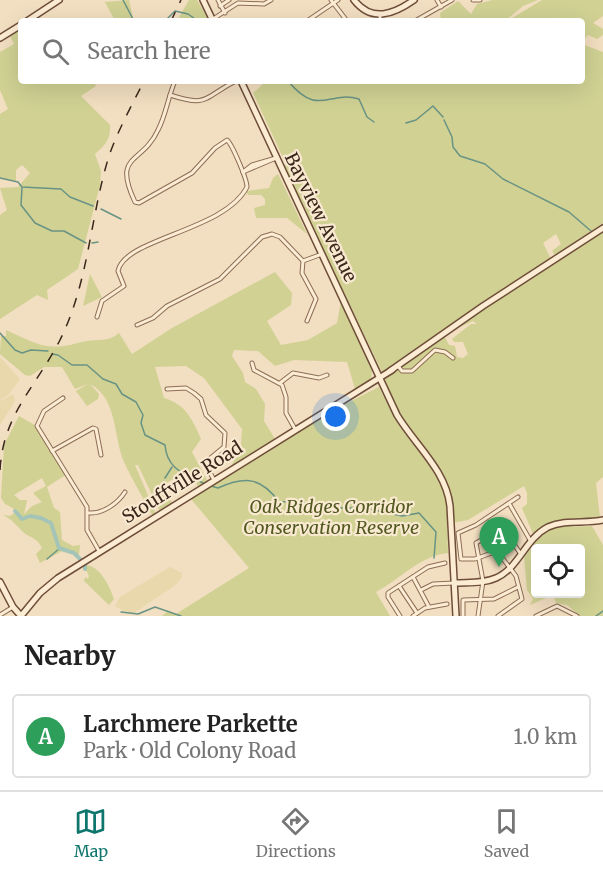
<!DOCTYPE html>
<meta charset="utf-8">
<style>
body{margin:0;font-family:Merriweather,serif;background:#f2f2f2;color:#222}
.controls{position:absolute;right:18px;bottom:18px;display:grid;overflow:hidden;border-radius:6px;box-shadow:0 6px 24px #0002}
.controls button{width:54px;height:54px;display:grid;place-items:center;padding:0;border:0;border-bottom:2px solid #e0e0e0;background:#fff;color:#222;font:30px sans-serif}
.you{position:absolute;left:336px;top:417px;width:21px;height:21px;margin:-15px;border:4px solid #fff;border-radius:50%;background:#1a73e8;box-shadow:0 0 0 9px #1a73e833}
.badge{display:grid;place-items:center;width:39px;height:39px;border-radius:50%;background:#0f766e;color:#fff;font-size:20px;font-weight:700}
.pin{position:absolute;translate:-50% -50px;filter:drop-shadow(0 2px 3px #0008)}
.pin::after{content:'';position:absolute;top:32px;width:21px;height:18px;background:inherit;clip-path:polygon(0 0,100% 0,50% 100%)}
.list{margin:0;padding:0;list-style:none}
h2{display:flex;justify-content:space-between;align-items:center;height:78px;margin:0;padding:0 24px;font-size:26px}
h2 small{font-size:20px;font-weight:400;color:#767676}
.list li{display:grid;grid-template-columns:39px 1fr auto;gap:18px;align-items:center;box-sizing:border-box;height:84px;margin:0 12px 12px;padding:0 12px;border:2px solid #e0e0e0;border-radius:6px}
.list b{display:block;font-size:22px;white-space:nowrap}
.list p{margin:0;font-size:20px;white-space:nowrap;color:#767676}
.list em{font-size:20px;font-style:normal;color:#767676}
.icon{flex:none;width:33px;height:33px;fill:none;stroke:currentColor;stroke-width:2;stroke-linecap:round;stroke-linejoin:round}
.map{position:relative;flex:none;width:603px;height:616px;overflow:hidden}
.search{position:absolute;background:#fff;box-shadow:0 6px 24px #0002;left:18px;right:18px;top:18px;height:66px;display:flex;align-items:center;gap:15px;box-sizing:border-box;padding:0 21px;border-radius:6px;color:#767676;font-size:22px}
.sheet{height:174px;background:#fff}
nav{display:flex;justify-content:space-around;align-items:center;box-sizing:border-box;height:84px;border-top:2px solid #e0e0e0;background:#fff;font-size:16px;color:#767676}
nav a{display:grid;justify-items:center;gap:3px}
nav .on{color:#0f766e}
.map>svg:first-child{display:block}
.farmland{fill:#e8d8ac}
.green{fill:#d0d193;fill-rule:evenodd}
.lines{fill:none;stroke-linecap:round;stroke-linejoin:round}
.stream{stroke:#699384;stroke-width:1.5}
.river{stroke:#a3c4b7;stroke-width:4}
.street-casing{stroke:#8d6d56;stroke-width:5}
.secondary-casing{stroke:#6f4e39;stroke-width:8}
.street{stroke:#fcecd4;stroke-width:3}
.secondary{stroke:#fcecd4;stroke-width:5}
.rail{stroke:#3b281c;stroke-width:1.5;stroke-dasharray:10 10;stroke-linecap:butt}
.labels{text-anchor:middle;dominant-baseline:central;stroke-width:4.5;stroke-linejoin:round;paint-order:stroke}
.street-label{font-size:18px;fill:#3b281c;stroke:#f9e9d0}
.park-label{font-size:18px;font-style:italic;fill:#515920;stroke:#f9e9d0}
</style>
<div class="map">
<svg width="603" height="616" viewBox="0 0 603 616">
<rect width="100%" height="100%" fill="#f2dec0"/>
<g class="farmland">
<polygon points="0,357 20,379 9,394 0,400"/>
<polygon points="13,394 15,401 0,425 0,401"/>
<polygon points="170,567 182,573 182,578 174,586 134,613 129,614 115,606 120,597"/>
</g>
<g class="green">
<polygon points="129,0 133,18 126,21 115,21 105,2"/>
<polygon points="189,0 197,0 209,21 181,21 178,19"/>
<polygon points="493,0 538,0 523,6 505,21 441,21 440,13 458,1 471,14 477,4"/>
<polygon points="542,0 603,0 603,16 593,23 603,29 603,35 597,39 588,35 582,41 582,21 507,21"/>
<path d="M21,29V81H93L96,86L81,96L110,125C111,140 104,146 95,154L101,171L100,185L78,269L47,290L48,300L37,295L0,319V215L7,210L0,188L18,187L30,173L22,165L16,170V181L0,178V114L8,109L0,90V52L14,44L10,36Z"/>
<polygon points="582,44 603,52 603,223 555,255 552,251 561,244 556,234 543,243 551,259 382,372 283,166 286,164 253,93 262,85 260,81 582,81"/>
<polygon points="278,174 307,234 287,218 256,218 254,208 265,205 265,199 261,195 248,195 246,191 269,188 273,178"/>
<path d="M603,232V477L596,483L600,518L571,519L573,527L592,526L603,545V616H580L567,605L556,603L553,595L530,605L533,599L527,590L524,557L536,541L522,508L527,504V493L524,486L468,520L447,524L448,553C421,555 399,580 376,592L390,616H162L168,611L176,614L249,568L191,499L341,406L379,387L397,422L403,419L385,381L386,378L444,335L449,345L455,346L457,357L463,358L468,354L463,342H454L452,339L471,324H477L473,321L460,327L459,325ZM536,548H580V594H536Z"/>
<path d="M275,272L292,293L291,305L267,321L281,345L308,340L337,323L341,301L372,371L371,379L355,389L347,362L294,360L275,366L258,351L234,350L232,356L243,373L245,382L256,389L265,404L264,421L275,439L231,467L241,444L242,429L204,378L186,366L155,367L164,398C186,404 193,421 201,439L192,452L208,482L199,488L187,470L162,486L173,504L160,512L138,465H135L156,514L152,515C143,497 132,480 124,462C113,436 118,399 90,384L99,394L98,399L87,406L76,391L88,384L75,389L62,367H44L30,376L25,375L0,354L1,336H6V330C24,338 43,350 64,346C72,345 80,342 87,341C100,339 109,342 119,333L132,354L172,328Z"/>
<polygon points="90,274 102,297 83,306"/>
<path d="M19,416L38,427L67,474L47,487L54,508L60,512L62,540L73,546L80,545L79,555L69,549L64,550L40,563L36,554L42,548C37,537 30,538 23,532C15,524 13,520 3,515L10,516L18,511L5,504L1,498L4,445ZM42,478L46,486L33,493L42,502L32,506L24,514L27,500H20L14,495Z"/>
<path d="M86,565C100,566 110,587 114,599L109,605L84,581L85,577L88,579L89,576L85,568Z"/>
</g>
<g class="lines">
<g class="stream">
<polyline points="123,0 134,21"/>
<polyline points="165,21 175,11 188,14 198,21"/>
<path d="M288,81C319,118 328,90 359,99L367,117L374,122"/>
<polyline points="444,120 452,137 453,147 460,156 485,164 503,179 569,212 591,231"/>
<polyline points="406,123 416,120 433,106 443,117"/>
<polyline points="0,178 18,182 22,187 61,189 70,197 93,206"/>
<polyline points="22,188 21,205 35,223 52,231 64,231 86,243"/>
<polyline points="101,209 121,219"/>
<polyline points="92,243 98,242"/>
<polyline points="0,333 15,350 22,353 31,350 48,351"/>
<path d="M52,354L58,355L72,365H87L103,379L116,384L122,394L136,402L143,415L141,423L145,435L165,445C167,470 185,474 205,484"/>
<polyline points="165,478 172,467"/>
<path d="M211,486L218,488C245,476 261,477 279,502L299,501L323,508H365L402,516L419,513L436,532L434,558"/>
<polyline points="47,559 60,548"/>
<polyline points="121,612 138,614 155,607 181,616"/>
<polyline points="596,616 603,611"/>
</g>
<g class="river">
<polyline points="15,511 22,519 30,516 41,518 51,523 59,548 74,553 81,560"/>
<polyline points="85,569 85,565"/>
</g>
<defs>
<g id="street">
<polyline points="218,0 225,13"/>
<polyline points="331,0 347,21"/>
<polyline points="437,0 441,7"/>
<polyline points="473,0 480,0"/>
<polyline points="220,6 229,0"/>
<polyline points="213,19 238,3 264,4 271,0"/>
<polyline points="307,21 338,0"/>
<polyline points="380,21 380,15"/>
<polyline points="415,21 452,0"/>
<path d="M170,95C210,108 203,97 236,81"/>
<polyline points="243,172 276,158"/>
<polyline points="243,172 252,165 276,158"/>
<polyline points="303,261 302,273 316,299 307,321"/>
<path d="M97,317L102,301L124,286L118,271C124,238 225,231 247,187C247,179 232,144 227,140L215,148L192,173L139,203L135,202C112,153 142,165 158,130C166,115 168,97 175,81"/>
<polyline points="137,325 153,318 167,306 220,279 262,237 272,234 280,237 303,261 322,254"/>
<polyline points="252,363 254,370 282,385 286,397 286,413 295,429"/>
<polyline points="398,366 402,371 412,371 435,350 445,352 453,358"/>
<polyline points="280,383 293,373 319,378 327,375"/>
<polyline points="167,389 186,388 194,393 201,399 206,415 225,433 224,447 207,461 207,467 214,480"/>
<polyline points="63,398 44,411 37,426 87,507 87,530 99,551"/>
<polyline points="52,451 93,428 96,429 101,455"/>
<polyline points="510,505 530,540"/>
<path d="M89,513C103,514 118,503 125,492"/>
<polyline points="413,577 429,607"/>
<polyline points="399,586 417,613"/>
<polyline points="421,590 433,584 454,583"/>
<polyline points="0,615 13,607"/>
<polyline points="400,616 388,597 388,593 428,567 445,563"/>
<polyline points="413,616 425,608 447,604"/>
<polyline points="463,616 463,600 494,599 518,587"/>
<polyline points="478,616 483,581 476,543 503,528 520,553"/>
<polyline points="498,616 522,599 516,576 497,551 475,559 461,559 458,533 476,525 518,497"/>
<polyline points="536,616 557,606 577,616"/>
</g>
<g id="secondary">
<polyline points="203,0 213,21"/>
<path d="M354,0C372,23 394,14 414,0"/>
<polyline points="27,21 59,0"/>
<polyline points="0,38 21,25"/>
<path d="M241,81L397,415C415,445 446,470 450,506L456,616"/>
<polyline points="390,371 483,306 603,228"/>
<polyline points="0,582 13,607 21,616"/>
<path d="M454,583C468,582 483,584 496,578C519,568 525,539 548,527C566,519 585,524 603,520"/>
<polyline points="21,616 40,593 58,578 392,370"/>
</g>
</defs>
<use href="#street" class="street-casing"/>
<use href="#secondary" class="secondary-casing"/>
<use href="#street" class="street"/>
<use href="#secondary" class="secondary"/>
<g class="rail">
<polyline points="171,21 181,0"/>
<path d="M0,470C3,414 36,387 60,340C89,282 90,217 109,156C118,130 132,105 144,81"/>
</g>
</g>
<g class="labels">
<g class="street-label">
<text transform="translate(321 217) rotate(64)">Bayview Avenue</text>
<text transform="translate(182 482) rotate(-32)">Stouffville Road</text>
</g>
<g class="park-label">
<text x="331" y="506">Oak Ridges Corridor<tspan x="331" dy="21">Conservation Reserve</tspan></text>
</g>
</g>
</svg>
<div class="controls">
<button><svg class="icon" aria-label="locate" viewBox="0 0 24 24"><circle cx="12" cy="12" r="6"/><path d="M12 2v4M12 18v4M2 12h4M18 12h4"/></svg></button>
</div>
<div class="you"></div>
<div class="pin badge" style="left:499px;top:567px;background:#2e9e5b">A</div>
<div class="search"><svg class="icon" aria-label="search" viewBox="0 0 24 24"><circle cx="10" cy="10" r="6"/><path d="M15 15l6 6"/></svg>Search here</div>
</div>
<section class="sheet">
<h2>Nearby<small></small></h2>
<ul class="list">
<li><span class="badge" style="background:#2e9e5b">A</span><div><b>Larchmere Parkette</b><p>Park · Old Colony Road</p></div><em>1.0 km</em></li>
</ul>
</section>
<nav>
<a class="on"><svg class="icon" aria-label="map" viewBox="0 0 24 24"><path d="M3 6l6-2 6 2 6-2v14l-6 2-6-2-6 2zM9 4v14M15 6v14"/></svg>Map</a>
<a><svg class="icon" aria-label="directions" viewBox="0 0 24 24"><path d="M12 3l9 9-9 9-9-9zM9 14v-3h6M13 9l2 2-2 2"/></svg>Directions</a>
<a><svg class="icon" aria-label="saved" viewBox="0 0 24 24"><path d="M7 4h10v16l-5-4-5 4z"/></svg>Saved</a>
</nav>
